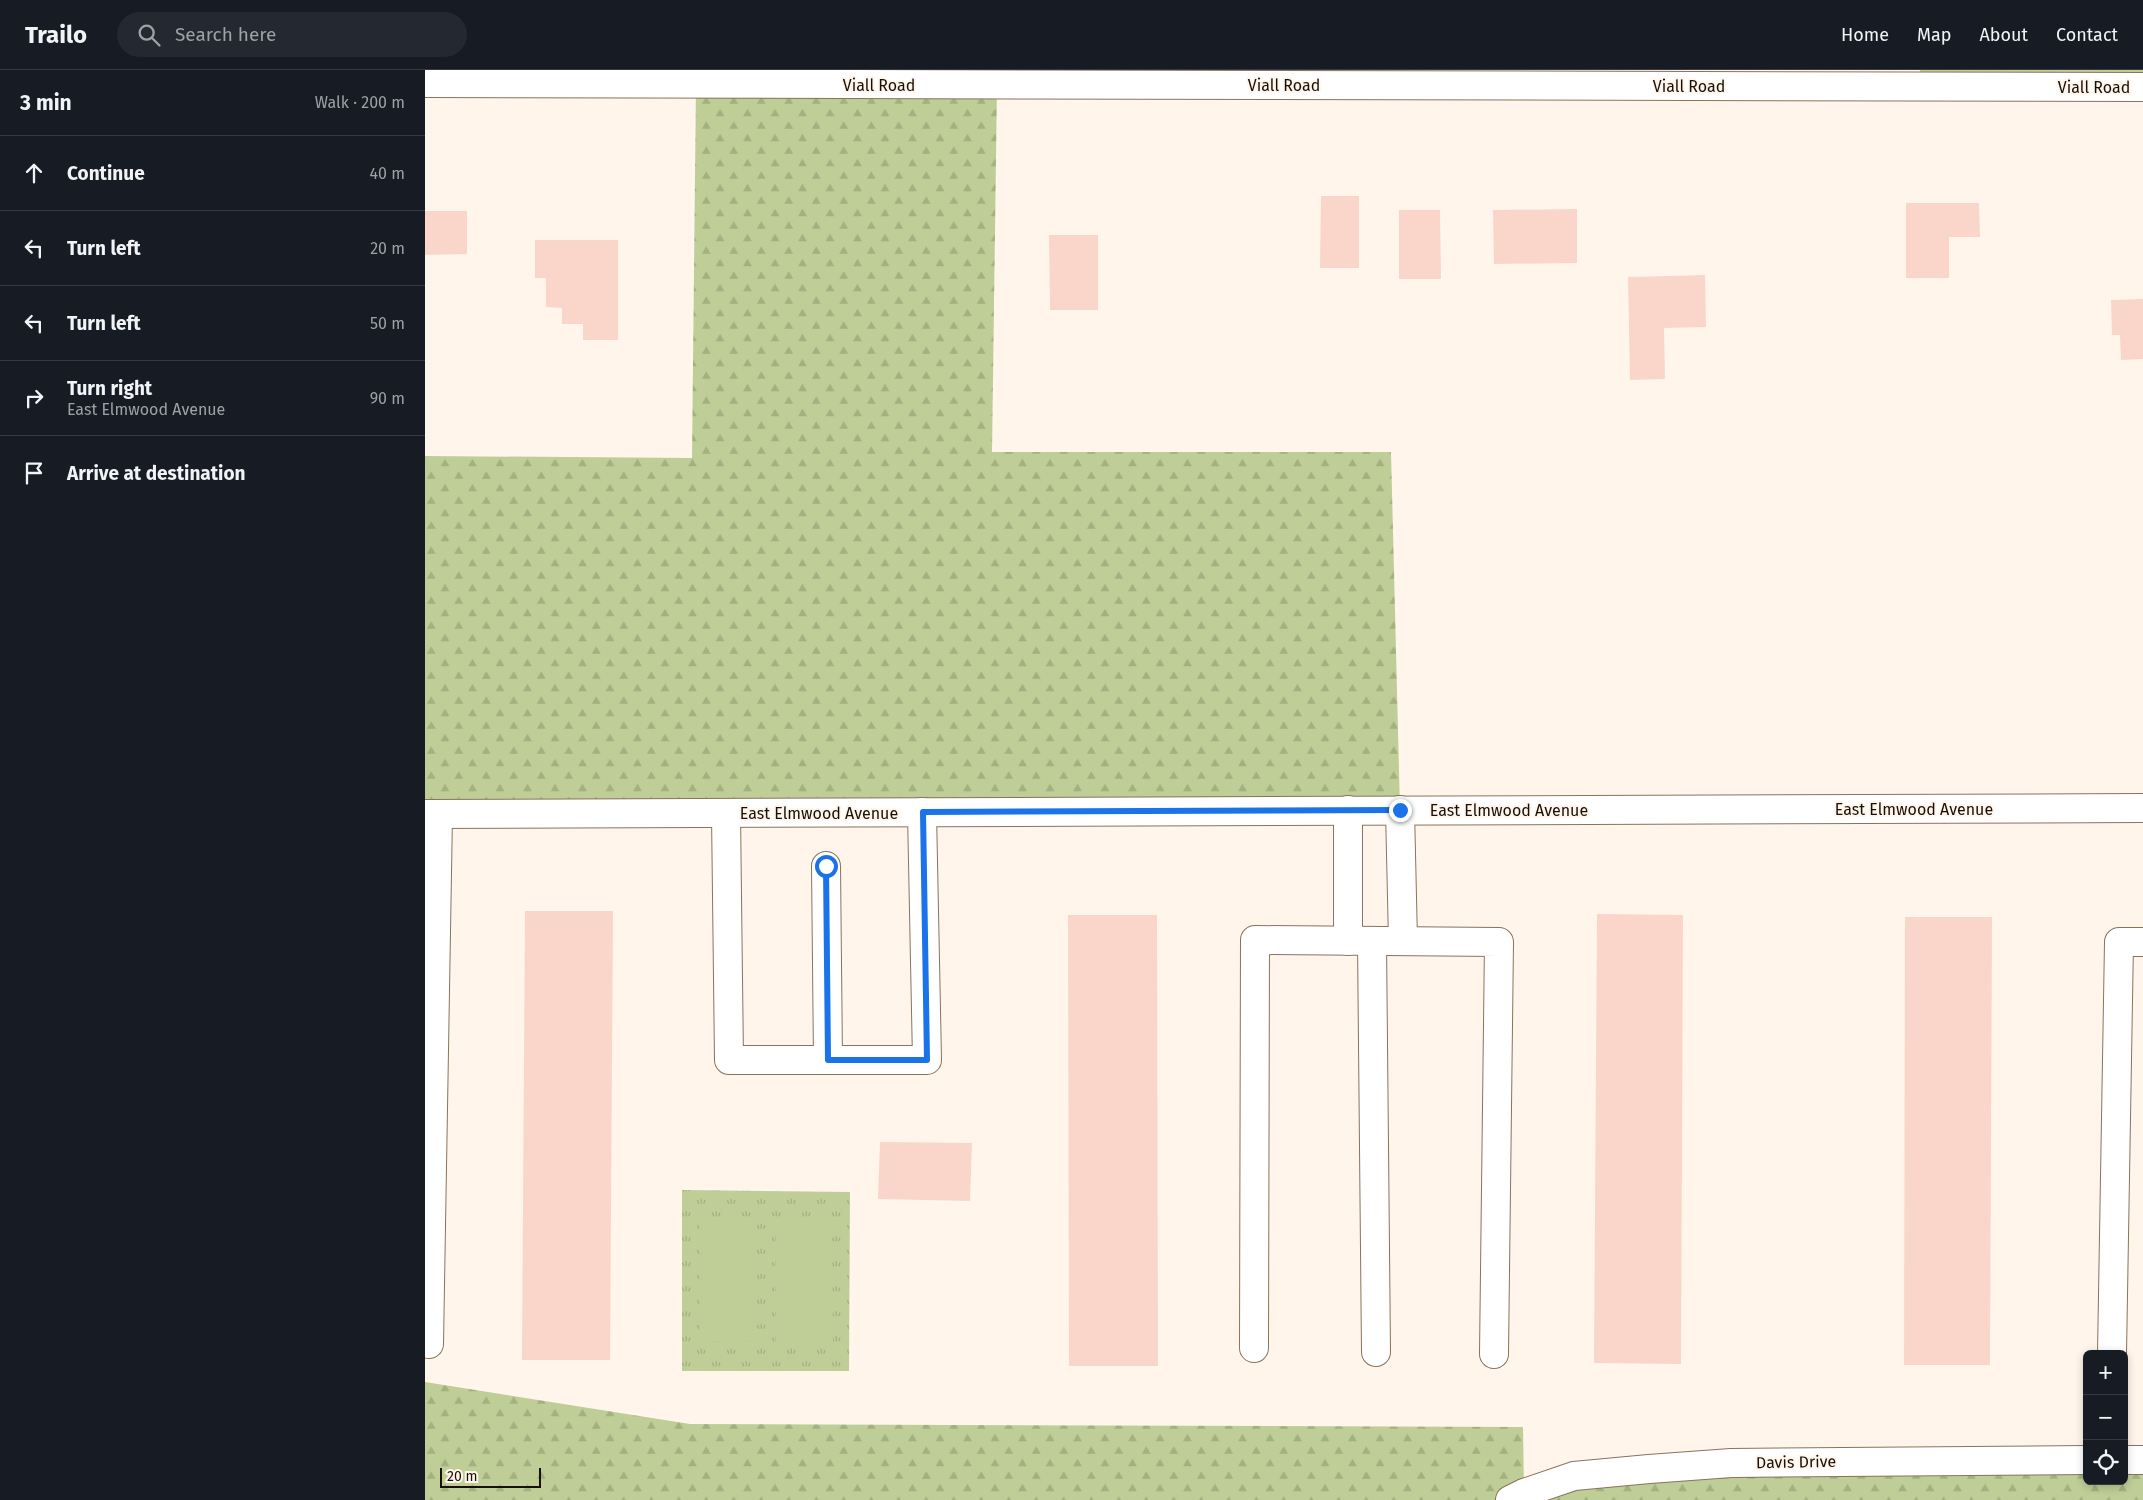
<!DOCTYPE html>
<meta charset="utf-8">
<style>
body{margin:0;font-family:"Fira Sans",sans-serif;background:#242831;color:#f1f3f6}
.controls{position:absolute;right:15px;bottom:15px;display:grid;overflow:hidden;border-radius:8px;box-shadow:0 2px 8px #0003}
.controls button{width:45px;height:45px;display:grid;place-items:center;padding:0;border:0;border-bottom:1px solid #363941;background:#171b24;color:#f1f3f6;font:25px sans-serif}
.scale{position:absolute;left:15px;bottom:12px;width:101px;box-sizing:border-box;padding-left:5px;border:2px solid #181007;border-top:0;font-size:14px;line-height:18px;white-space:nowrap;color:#181007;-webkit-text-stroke:4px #fff5eb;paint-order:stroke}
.stop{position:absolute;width:15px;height:15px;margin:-11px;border:4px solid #1a73e8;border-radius:50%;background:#fff}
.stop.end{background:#1a73e8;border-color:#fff;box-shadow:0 1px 5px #0008}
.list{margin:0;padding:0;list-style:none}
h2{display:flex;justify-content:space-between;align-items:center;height:65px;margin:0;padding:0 20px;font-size:21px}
h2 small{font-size:16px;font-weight:400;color:#9ea1a6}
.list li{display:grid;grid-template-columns:32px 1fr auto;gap:15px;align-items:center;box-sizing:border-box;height:75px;padding:0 20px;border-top:1px solid #363941}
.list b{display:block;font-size:19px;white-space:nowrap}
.list p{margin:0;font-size:16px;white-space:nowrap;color:#9ea1a6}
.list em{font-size:16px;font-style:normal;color:#9ea1a6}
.icon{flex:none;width:28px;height:28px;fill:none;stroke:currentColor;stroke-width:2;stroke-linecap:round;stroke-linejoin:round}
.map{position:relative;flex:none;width:1718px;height:1430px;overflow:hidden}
header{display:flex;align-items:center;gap:30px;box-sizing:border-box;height:70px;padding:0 25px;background:#171b24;border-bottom:1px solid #363941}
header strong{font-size:24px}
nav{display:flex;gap:28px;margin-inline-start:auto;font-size:18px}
.search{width:350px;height:45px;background:#242831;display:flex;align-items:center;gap:12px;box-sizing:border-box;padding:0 18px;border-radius:28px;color:#9ea1a6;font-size:19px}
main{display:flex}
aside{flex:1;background:#171b24}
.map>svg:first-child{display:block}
.grass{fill:url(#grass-tufts)}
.forest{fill:url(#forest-firs)}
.pitch{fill:#bece96}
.building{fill:#fad6ca}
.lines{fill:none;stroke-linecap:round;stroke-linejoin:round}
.minor-casing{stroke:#89735d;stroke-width:30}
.minor{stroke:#fff;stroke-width:28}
.route{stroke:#1a73e8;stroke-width:6}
.labels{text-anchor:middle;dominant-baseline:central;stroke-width:4;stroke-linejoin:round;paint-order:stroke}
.street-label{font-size:16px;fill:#181007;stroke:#fff5eb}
</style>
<header>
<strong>Trailo</strong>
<div class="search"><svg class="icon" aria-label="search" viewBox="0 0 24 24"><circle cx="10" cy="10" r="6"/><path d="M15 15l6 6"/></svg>Search here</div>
<nav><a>Home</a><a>Map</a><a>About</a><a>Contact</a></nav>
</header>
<main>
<aside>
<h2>3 min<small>Walk · 200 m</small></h2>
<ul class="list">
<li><svg class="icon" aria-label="ahead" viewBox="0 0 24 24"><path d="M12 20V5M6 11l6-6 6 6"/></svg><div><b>Continue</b></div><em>40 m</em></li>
<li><svg class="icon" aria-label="left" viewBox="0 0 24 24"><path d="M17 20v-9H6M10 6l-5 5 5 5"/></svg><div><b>Turn left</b></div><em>20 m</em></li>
<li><svg class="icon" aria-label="left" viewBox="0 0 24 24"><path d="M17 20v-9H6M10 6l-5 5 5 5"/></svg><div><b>Turn left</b></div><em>50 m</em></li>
<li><svg class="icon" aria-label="right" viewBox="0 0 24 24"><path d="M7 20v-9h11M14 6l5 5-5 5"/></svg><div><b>Turn right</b><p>East Elmwood Avenue</p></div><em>90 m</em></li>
<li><svg class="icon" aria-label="arrive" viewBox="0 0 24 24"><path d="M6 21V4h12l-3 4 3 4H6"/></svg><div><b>Arrive at destination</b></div></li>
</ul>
</aside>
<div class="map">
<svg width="1718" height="1430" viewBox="0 0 1718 1430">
<defs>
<pattern id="grass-tufts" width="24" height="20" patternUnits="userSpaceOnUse" patternTransform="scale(1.25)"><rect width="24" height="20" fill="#bece96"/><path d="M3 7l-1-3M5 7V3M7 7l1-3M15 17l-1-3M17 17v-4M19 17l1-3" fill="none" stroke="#a3b080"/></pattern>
<pattern id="forest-firs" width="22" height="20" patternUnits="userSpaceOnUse" patternTransform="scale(1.25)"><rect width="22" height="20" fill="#bece96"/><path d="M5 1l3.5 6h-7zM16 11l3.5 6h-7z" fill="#a3b080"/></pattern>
</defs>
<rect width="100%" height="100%" fill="#fff5eb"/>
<polygon class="grass" points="257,1120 425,1122 424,1301 257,1301"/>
<g class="forest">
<polygon points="1495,0 1718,0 1718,17 1495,16"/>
<polygon points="271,15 572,15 567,382 966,382 975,740 0,744 0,386 267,388"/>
<polygon points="0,1312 265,1354 1098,1357 1099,1422 1149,1406 1662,1390 1662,1411 1699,1411 1699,1390 1718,1390 1718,1430 0,1430"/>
</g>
<g class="pitch">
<rect x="275" y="1151" width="56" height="120"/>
<polygon points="351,1152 407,1152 408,1272 351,1272"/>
</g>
<g class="building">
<polygon points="896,126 934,126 934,198 895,198"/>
<polygon points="1481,133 1554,133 1555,167 1524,167 1524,208 1481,208"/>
<polygon points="1152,139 1152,193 1069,194 1068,140"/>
<polygon points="974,140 1015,140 1016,209 974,209"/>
<polygon points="0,141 42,141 42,184 0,185"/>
<polygon points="624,165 673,165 673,240 625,240"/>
<polygon points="110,170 193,170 193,270 158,270 158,254 137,254 137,238 121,237 121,208 110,208"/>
<polygon points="1280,205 1281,257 1239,258 1240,309 1205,310 1203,207"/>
<polygon points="1718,229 1718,289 1696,290 1695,265 1687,265 1686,230"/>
<polygon points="100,841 188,841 185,1290 97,1290"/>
<polygon points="1172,844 1258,845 1256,1294 1169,1293"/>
<polygon points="643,845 732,845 733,1296 644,1296"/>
<polygon points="1480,847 1567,847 1565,1295 1479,1295"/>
<polygon points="455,1072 547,1073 545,1131 453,1129"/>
</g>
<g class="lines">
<defs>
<g id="minor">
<polyline points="0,13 1718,17"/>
<polyline points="923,740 923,871"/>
<polyline points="975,740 978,871"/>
<polyline points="301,743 304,990 502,990 497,742"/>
<polyline points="0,744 1718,738"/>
<polyline points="401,796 403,990"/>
<polyline points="947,871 951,1282"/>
<polyline points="4,1274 13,744"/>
<polyline points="829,1278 830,870 1074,872 1069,1284"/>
<polyline points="1687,1284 1694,872 1718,872"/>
<polyline points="1699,1390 1718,1390"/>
<polyline points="1085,1430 1099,1423 1149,1406 1224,1399 1306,1393 1662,1390"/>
</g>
</defs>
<use href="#minor" class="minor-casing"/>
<use href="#minor" class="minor"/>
</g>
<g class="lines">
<polyline class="route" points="401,796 403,990 502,990 498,742 975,740"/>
</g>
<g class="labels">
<g class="street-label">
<text x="454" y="15">Viall Road</text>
<text x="859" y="15">Viall Road</text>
<text x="1264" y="16">Viall Road</text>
<text x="1669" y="17">Viall Road</text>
<text x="1489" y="739">East Elmwood Avenue</text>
<text x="1084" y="740">East Elmwood Avenue</text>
<text x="394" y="743">East Elmwood Avenue</text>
<text transform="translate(1371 1392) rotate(-1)">Davis Drive</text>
</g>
</g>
</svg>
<div class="controls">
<button>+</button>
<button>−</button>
<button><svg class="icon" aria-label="locate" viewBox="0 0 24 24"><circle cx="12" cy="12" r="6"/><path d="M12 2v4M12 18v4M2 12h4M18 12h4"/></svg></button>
</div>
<div class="scale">20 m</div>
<div class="stop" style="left:401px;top:796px"></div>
<div class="stop end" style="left:975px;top:740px"></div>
</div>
</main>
